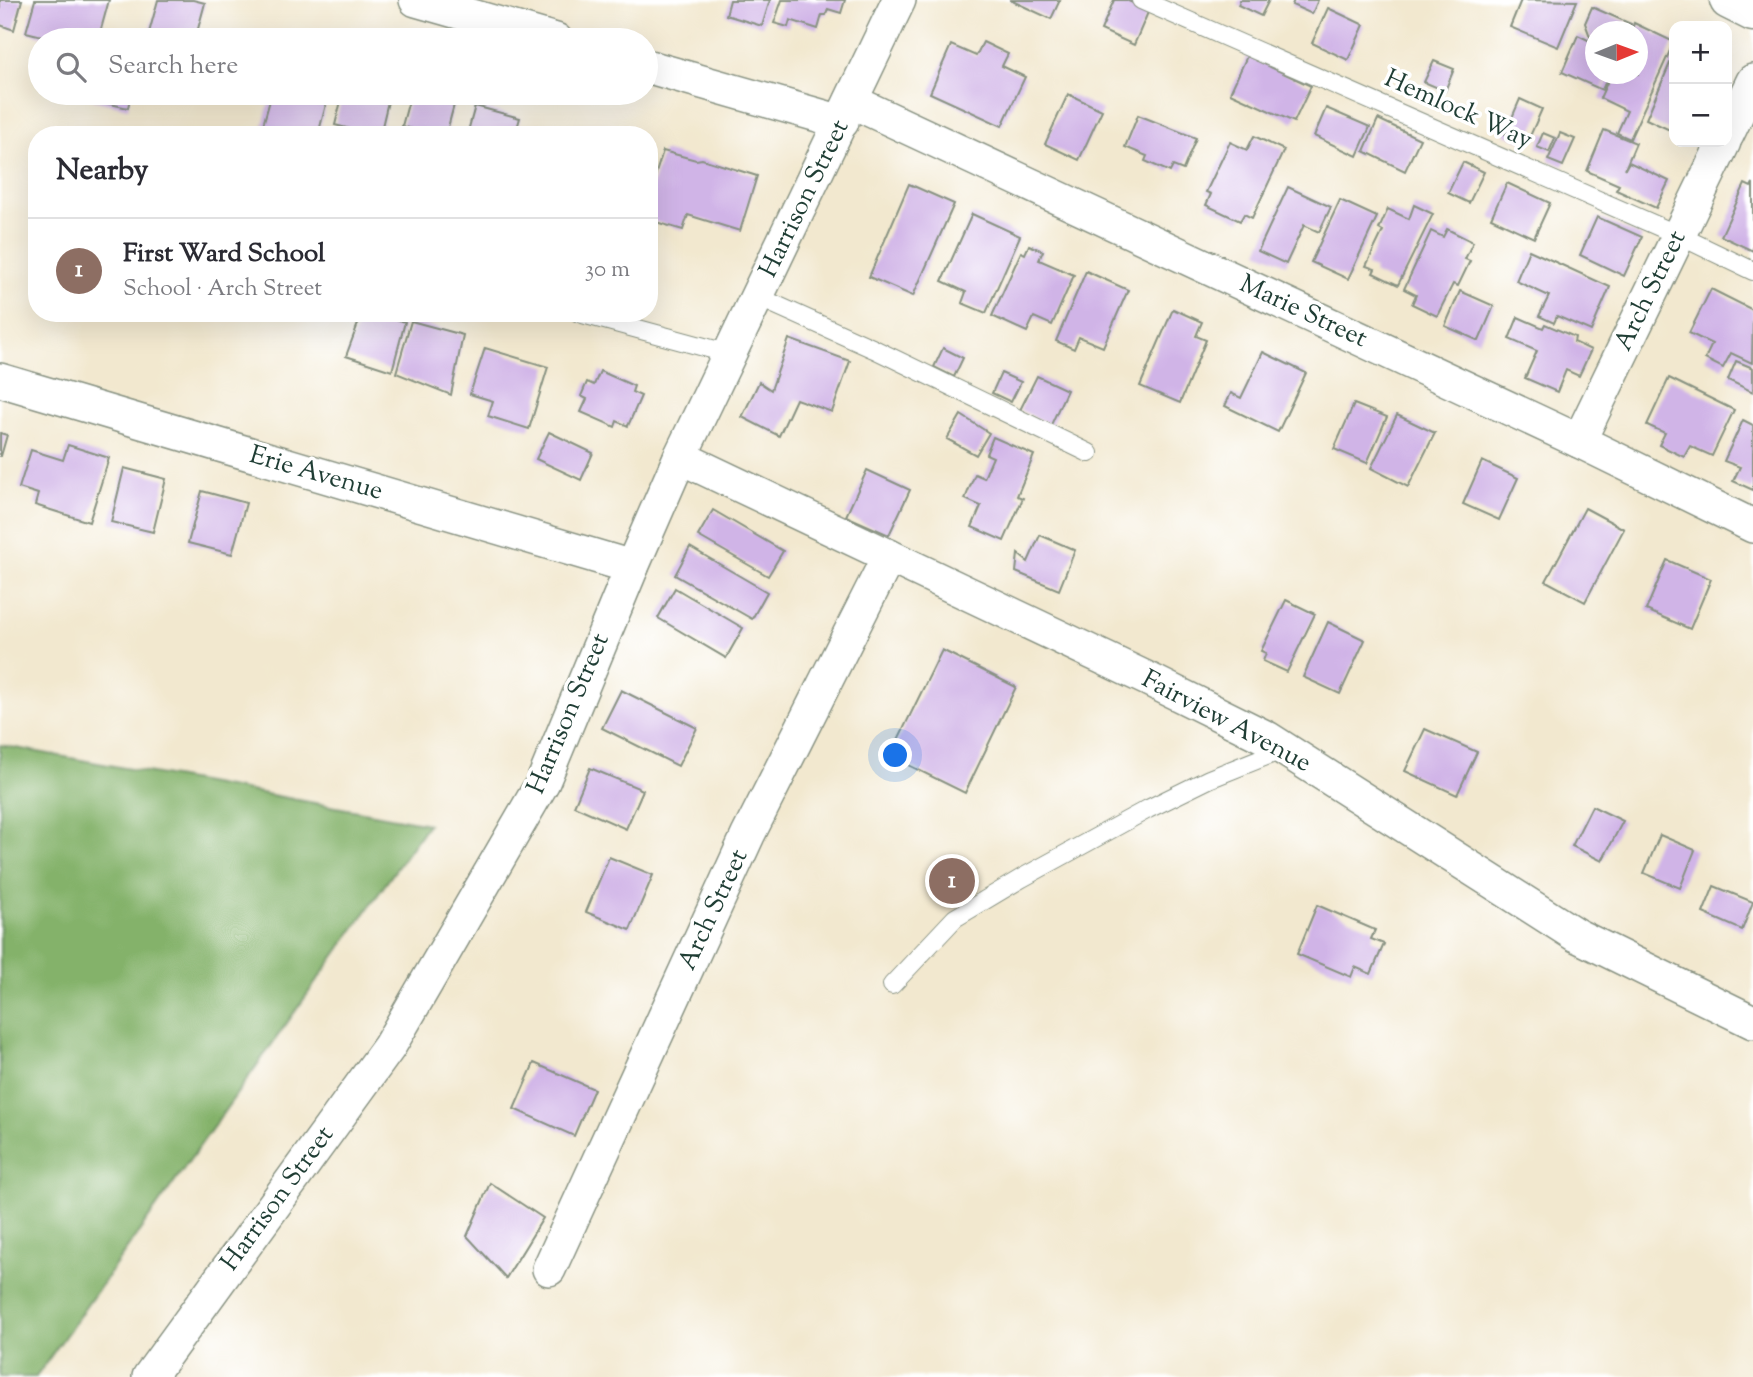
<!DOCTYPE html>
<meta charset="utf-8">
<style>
body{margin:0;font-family:"Sorts Mill Goudy",serif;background:#f7f7f7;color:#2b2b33}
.controls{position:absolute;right:21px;top:21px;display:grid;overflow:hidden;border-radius:14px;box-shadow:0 7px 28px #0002}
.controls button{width:63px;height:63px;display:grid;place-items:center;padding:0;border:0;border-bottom:2px solid #e1e1e2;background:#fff;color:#2b2b33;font:35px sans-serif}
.compass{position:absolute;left:1585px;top:21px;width:63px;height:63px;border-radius:50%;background:#fff;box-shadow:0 7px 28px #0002;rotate:89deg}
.you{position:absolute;left:896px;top:756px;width:24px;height:24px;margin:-18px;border:5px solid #fff;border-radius:50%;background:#1a73e8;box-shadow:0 0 0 10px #1a73e833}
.badge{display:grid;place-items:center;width:46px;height:46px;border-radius:50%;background:#0b8043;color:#fff;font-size:23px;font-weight:700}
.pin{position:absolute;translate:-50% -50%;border:4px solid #fff;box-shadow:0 2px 7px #0006}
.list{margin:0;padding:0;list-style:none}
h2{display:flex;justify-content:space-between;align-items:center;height:91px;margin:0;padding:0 28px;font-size:30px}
h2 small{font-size:23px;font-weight:400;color:#7c7c81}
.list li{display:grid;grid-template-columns:46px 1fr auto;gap:21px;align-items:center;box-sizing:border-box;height:105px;padding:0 28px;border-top:2px solid #e1e1e2}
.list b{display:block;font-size:26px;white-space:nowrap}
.list p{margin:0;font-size:23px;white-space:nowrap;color:#7c7c81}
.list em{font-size:23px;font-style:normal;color:#7c7c81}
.icon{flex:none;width:38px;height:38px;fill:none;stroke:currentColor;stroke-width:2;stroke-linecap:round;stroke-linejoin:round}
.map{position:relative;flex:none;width:1753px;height:1377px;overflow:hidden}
.search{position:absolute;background:#fff;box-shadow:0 7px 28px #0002;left:28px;top:28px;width:630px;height:77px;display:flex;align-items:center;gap:18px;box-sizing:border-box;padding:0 24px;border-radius:38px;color:#7c7c81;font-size:26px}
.panel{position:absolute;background:#fff;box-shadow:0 7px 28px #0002;left:28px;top:126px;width:630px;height:196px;border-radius:28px}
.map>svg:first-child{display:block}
.forest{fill:#84b26a;stroke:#52784f;stroke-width:2}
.building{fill:#d0b4e7}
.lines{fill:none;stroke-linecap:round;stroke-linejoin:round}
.service-casing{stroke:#889282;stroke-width:20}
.minor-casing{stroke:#889282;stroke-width:36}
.secondary-casing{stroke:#889282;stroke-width:41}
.service{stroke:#fff;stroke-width:18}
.minor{stroke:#fff;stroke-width:33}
.secondary{stroke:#fff;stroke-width:38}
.labels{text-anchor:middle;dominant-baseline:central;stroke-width:7;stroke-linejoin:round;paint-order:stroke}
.street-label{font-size:26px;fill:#1f3d34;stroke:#fff}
</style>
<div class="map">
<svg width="1753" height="1377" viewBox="0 0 1753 1377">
<rect width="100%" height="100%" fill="#fff"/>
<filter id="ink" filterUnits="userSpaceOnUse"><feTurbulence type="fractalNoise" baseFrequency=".0143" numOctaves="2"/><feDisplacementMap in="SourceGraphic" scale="14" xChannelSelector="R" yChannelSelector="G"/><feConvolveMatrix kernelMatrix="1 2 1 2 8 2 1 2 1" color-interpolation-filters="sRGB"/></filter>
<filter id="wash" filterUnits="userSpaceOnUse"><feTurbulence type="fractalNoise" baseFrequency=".00686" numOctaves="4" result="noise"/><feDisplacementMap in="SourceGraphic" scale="28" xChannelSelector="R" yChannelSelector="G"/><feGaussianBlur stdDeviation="1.57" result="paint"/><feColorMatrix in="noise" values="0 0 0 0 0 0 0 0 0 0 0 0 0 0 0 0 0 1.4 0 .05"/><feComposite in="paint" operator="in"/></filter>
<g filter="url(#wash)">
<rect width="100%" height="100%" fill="#f2e8cf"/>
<polygon class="forest" points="0,745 428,824 36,1377 0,1377"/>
<g id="blocks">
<g class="building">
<polygon points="0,0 22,0 14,30 0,25"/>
<polygon points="35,0 109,0 98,40 58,40 26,32"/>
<polygon points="158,0 193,0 205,3 195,40 147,40"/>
<polygon points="730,0 770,0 762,26 726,15"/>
<polygon points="782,0 845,0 841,13 828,9 826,15 822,15 818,29 790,20 788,27 774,23"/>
<polygon points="1010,0 1060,0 1051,19"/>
<polygon points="1114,0 1126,0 1149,10 1134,45 1101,30"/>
<polygon points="1240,0 1269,0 1261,16 1238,5"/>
<polygon points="1294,0 1318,0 1312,14 1292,5"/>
<polygon points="1521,0 1577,1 1558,47 1510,27"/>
<polygon points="1592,7 1631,24 1628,32 1596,32 1596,74 1609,74 1602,90 1562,72 1578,35 1592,42 1585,23"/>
<polygon points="1328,8 1364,25 1348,60 1312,43"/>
<polygon points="1634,23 1674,42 1630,139 1617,133 1627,111 1600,98 1611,74 1638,74 1638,32 1631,32"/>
<polygon points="236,32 251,35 250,40 233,40"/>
<polygon points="983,42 1008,54 1002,66 1025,77 1002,126 930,93 951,45 976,56"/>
<polygon points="1674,54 1674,132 1646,119"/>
<polygon points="1247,56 1311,86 1294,122 1230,93"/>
<polygon points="1434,61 1454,69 1445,91 1424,82"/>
<polygon points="95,93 131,93 128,108 93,100"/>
<polygon points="272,93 329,93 318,135 298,135 263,125"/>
<polygon points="343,93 390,93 380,135 373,135 335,125"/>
<polygon points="411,93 425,93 455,101 446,135 410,135 412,129 402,126"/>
<polygon points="1068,94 1102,110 1079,160 1045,144"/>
<polygon points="1520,99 1542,109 1527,143 1505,134"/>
<polygon points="475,106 520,118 515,135 467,135"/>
<polygon points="1326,108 1370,127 1357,156 1314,136"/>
<polygon points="1138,115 1196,138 1183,170 1173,166 1170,172 1145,161 1147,156 1125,147"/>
<polygon points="1378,119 1420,139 1405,171 1364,151"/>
<polygon points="566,127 592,134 592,135 564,135"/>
<polygon points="1604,130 1636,143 1625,169 1629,162 1669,181 1656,208 1616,190 1619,185 1587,171"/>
<polygon points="1543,133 1555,138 1549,152 1537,147"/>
<polygon points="1560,133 1575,139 1563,166 1548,160"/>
<polygon points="1254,136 1284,150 1252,218 1244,214 1240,221 1206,205 1211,194 1206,192 1230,142 1247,150"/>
<polygon points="663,151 696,160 702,159 757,176 740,231 688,215 683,230 649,220 649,195"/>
<polygon points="1463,162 1484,172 1469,203 1448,193"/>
<polygon points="1507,183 1550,203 1534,238 1491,218"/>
<polygon points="1753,183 1753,251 1721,236 1745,184 1751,187"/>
<polygon points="909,184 954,204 913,296 869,277"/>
<polygon points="1288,187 1331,207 1319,232 1304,225 1286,264 1258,251"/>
<polygon points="1340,200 1377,217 1348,279 1311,262"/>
<polygon points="1414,205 1433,214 1398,285 1373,273 1375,269 1366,266 1383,231 1379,229 1388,209 1409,219"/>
<polygon points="972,214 1020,236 986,313 962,303 966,292 942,281"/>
<polygon points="1597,217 1642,237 1624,276 1580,255"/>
<polygon points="1447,229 1473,242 1465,259 1470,261 1458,286 1453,284 1437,316 1412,304 1416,295 1404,289 1431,231 1443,237"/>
<polygon points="1029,245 1043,251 1039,260 1074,275 1052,325 1034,317 1027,332 992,316 1021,252 1025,254"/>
<polygon points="1529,250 1610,287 1591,331 1557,316 1554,323 1539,316 1549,296 1516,281"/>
<polygon points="1086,271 1128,290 1103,347 1079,337 1074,349 1056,341"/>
<polygon points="1711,289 1753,310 1752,363 1731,353 1723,368 1705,359 1712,344 1689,333"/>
<polygon points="1460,291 1494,306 1479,341 1445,326"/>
<polygon points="1173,309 1202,322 1196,336 1206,340 1180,403 1140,386"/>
<polygon points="362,313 377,313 405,322 392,371 346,356"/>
<polygon points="1518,317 1543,328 1545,324 1575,337 1574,342 1591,350 1579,376 1566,370 1557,392 1525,378 1537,351 1509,339"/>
<polygon points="411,321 463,335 451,395 396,373"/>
<polygon points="789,339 850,361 832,412 796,399 779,436 742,417 759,382 771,390"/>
<polygon points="485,348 548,367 529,429 488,416 493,401 470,394"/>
<polygon points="943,348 963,358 954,377 934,367"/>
<polygon points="1263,352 1306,373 1278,432 1225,406 1231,393 1241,398"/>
<polygon points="1736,361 1753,368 1753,392 1728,380"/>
<polygon points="600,371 634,386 632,392 641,396 628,426 617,421 615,427 581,412 587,399 581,396 587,382 594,385"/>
<polygon points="1001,373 1021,382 1011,402 992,393"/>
<polygon points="1037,376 1067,390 1051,425 1020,410"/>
<polygon points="1669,378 1734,410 1712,456 1690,446 1684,457 1659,445 1665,433 1647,425"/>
<polygon points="1354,404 1387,417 1367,463 1334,449"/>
<polygon points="961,415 989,433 976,455 947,439"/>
<polygon points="1397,415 1435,433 1408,487 1371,468"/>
<polygon points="1743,420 1753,425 1753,490 1733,481 1740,467 1724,461"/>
<polygon points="549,432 593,453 581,480 536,459"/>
<polygon points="0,433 7,435 1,456 0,456"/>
<polygon points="993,437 1034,455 1017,496 1023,498 1004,541 972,527 981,506 965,499 975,474 984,478 993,457 986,454"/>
<polygon points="68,445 109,458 89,522 35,505 38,494 19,488 31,450 63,460"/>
<polygon points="1482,461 1518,478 1499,520 1463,504"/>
<polygon points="124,468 166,479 153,532 111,522"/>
<polygon points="867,470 910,490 889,535 846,516"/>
<polygon points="202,491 246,503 232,554 188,543"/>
<polygon points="1585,508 1624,529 1585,602 1546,581"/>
<polygon points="713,510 783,551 768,576 698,536"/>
<polygon points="1040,535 1075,550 1059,590 1016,572 1018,554 1028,562"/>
<polygon points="690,547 767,592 752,619 675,575"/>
<polygon points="1667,560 1711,579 1690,629 1646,610"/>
<polygon points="675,588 743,628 726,658 658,618"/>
<polygon points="1286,600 1315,614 1287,672 1263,661 1266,653 1261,651"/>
<polygon points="1328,622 1365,640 1340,694 1303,677"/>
<polygon points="942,650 1016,687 965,793 890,756"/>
<polygon points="621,690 697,728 678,766 602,728"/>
<polygon points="1425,729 1477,752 1457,795 1405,771"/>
<polygon points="590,768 643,790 626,829 574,806"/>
<polygon points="1592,806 1623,821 1602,861 1572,846"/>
<polygon points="1660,835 1695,850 1680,888 1644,873"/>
<polygon points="609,857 653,875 630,930 586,912"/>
<polygon points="1714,886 1753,902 1742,930 1703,913"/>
<polygon points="1317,905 1375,930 1371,939 1384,944 1371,974 1355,967 1351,977 1297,954"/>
<polygon points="534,1063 594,1089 574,1136 514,1109"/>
<polygon points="490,1183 543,1218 506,1278 467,1236"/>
</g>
</g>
</g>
<g filter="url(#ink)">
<use href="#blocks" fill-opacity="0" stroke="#889282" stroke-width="2"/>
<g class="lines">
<defs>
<g id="service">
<polyline points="1141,0 1678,235 1753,271"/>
<polyline points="758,297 874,349 1089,453"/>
<polyline points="579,313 730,354"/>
<polyline points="892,985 955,918 1022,878 1148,809 1209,779 1284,749"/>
</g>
<g id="minor">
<polyline points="416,0 556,40"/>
<polyline points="646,66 842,122"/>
<polyline points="851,101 1579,441 1753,526"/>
<polyline points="1727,135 1753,81"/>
<polyline points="0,380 632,567"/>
<polyline points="1579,441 1724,142"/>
<polyline points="680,457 1148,679 1267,738 1576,935 1753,1022"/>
<polyline points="549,1269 748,835 889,556"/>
<polyline points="149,1377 389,1047 543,782 632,567 680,457 899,0"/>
</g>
<polyline id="secondary" points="1729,0 1753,12"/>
</defs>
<use href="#service" class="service-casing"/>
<use href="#minor" class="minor-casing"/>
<use href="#secondary" class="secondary-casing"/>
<use href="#service" class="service"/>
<use href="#minor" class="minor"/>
<use href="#secondary" class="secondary"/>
</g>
</g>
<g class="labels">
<g class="street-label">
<text transform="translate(1458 110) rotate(24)">Hemlock Way</text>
<text transform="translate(805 199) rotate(-64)">Harrison Street</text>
<text transform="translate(1651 291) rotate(-64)">Arch Street</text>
<text transform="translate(1303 312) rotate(25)">Marie Street</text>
<text transform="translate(316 474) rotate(16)">Erie Avenue</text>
<text transform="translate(569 714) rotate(-67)">Harrison Street</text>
<text transform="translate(1226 722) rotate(28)">Fairview Avenue</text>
<text transform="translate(714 910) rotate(-65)">Arch Street</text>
<text transform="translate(278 1199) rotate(-54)">Harrison Street</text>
</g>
</g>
</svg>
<div class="controls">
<button>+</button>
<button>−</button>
</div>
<svg class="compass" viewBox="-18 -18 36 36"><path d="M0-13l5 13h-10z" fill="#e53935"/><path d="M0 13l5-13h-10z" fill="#7c7c81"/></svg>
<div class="you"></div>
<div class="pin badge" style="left:952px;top:881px;background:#8d6e63">1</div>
<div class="search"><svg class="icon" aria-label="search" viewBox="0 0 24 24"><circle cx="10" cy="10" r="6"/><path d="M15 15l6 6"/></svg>Search here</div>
<section class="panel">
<h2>Nearby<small></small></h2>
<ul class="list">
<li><span class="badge" style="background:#8d6e63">1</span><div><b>First Ward School</b><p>School · Arch Street</p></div><em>30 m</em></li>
</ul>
</section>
</div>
